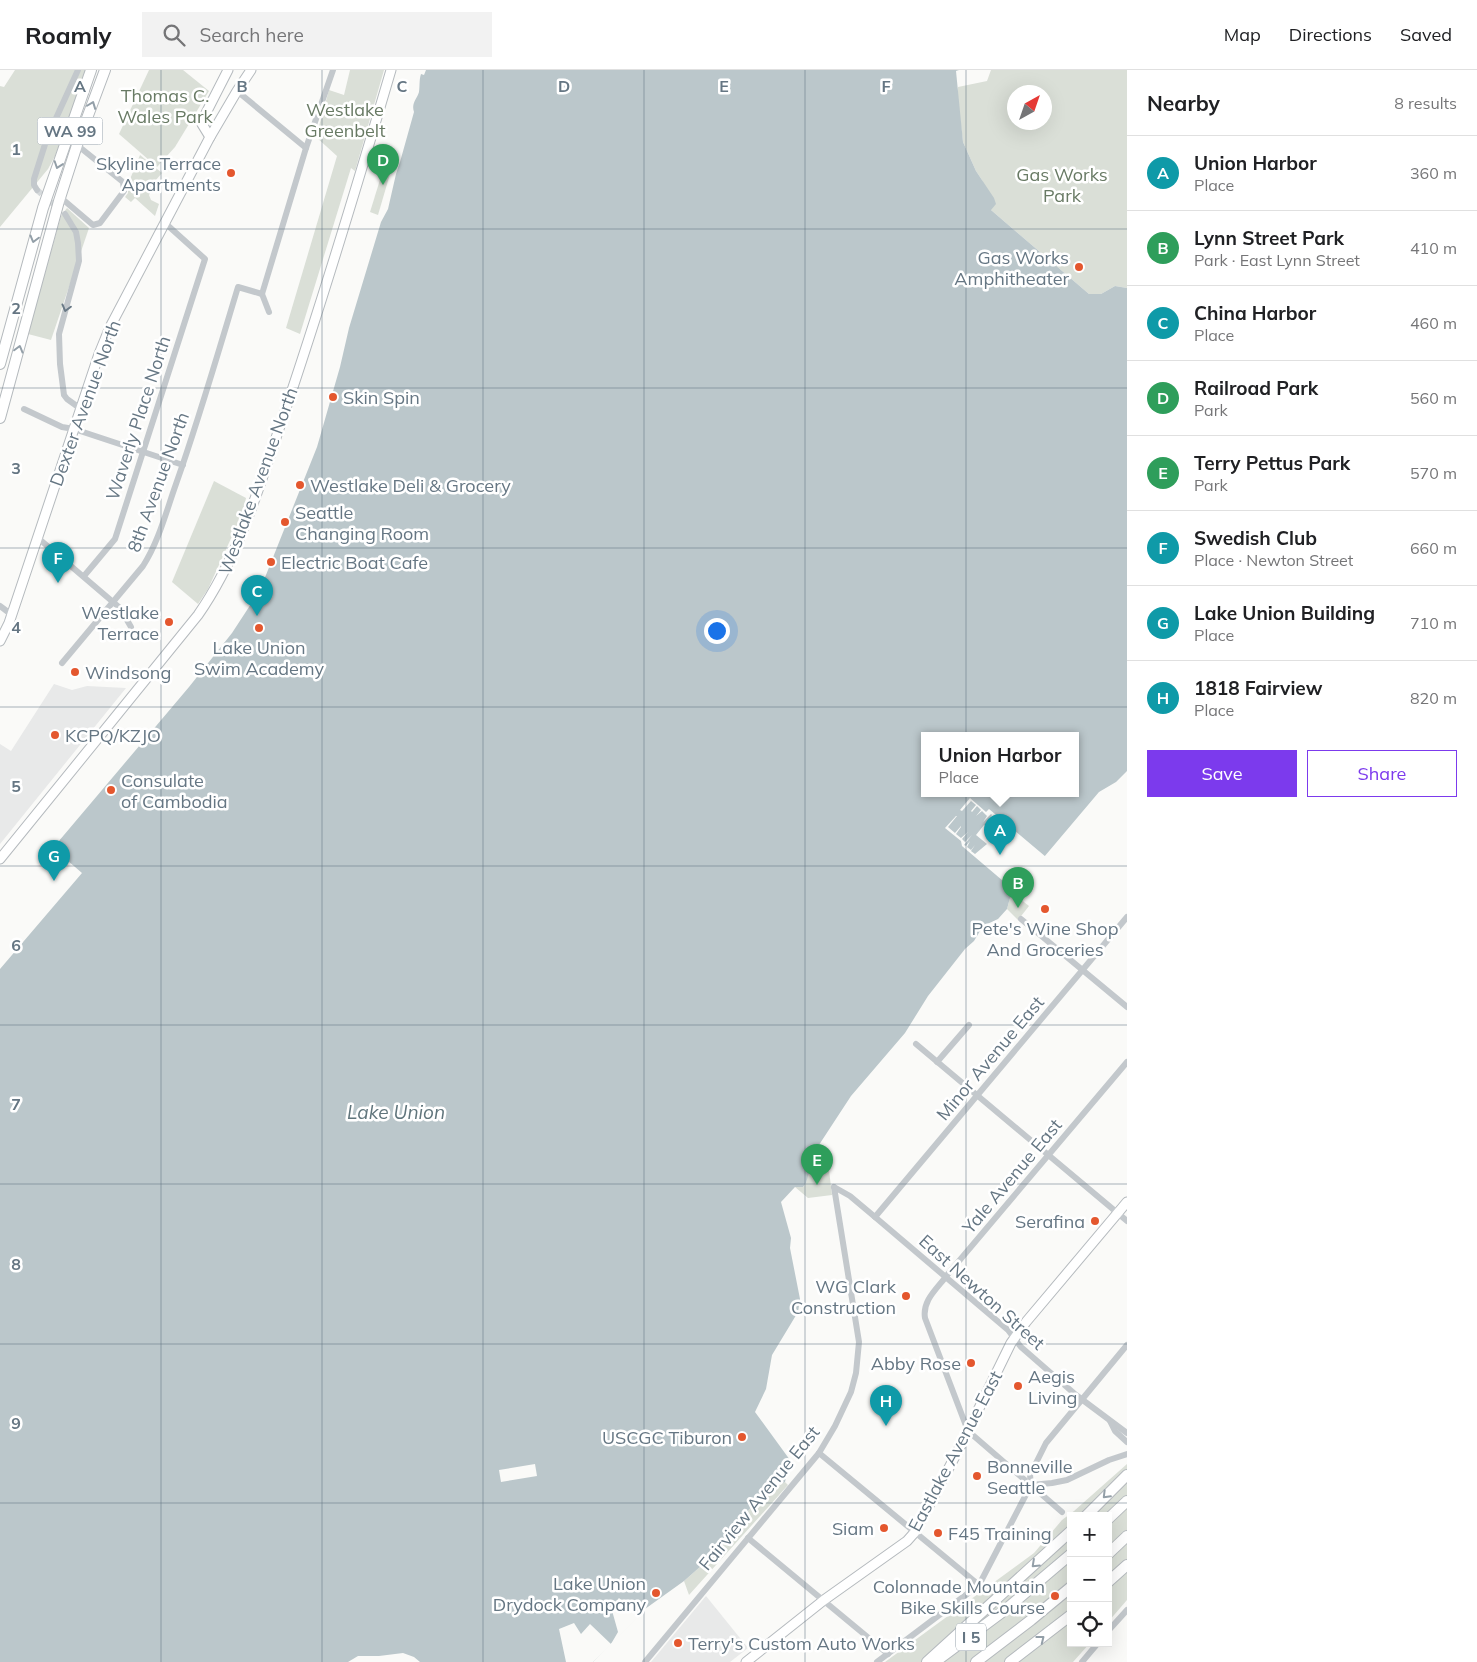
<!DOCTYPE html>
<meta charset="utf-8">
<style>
body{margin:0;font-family:Mulish,sans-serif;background:#f2f2f2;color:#202124}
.controls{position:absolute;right:15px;bottom:15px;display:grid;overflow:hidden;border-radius:0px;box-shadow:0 5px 20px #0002}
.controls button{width:45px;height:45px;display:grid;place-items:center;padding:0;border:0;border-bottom:1px solid #e0e0e0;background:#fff;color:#202124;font:25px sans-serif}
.compass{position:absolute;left:1007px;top:15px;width:45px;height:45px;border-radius:50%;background:#fff;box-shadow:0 5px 20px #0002;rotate:40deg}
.you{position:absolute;left:716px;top:560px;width:18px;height:18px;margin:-12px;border:4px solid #fff;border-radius:50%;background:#1a73e8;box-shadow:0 0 0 8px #1a73e833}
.badge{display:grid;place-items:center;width:32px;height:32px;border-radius:50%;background:#7c3aed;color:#fff;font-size:16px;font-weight:700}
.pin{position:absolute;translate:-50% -41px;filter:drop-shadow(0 1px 2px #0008)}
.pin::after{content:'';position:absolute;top:26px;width:18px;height:15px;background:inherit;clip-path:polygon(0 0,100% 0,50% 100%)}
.popup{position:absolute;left:921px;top:662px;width:158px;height:65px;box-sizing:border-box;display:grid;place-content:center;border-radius:0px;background:#fff;filter:drop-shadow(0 1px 4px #0005);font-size:16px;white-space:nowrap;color:#757577}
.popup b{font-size:19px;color:#202124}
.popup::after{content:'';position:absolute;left:50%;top:100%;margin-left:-10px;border:10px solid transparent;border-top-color:#fff}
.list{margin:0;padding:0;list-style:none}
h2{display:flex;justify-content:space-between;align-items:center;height:65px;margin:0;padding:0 20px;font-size:21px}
h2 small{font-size:16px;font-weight:400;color:#757577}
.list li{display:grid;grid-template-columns:32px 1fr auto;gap:15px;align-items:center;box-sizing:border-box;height:75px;padding:0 20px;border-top:1px solid #e0e0e0}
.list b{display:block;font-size:19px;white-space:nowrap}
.list p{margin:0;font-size:16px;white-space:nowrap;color:#757577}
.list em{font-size:16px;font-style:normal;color:#757577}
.actions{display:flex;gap:10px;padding:15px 20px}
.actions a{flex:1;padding:11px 0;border:1px solid #7c3aed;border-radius:0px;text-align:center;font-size:18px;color:#7c3aed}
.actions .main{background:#7c3aed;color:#fff}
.icon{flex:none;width:28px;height:28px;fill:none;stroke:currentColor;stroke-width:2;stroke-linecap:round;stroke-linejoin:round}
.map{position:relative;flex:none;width:1127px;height:1592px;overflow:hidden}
header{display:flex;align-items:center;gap:30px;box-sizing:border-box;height:70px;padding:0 25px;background:#fff;border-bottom:1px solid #e0e0e0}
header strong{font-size:24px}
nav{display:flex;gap:28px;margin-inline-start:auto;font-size:18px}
.search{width:350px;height:45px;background:#f2f2f2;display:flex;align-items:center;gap:12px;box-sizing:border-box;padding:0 18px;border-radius:0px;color:#757577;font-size:19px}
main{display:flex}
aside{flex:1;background:#fff}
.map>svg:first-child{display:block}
.built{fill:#e8e9e9}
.green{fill:#dadfd7;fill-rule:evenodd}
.water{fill:#bbc7cb;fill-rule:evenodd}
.pier{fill:#fafaf8}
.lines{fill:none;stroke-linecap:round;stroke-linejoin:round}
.minor-tunnel{stroke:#d5d9db;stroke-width:6;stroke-dasharray:6 3;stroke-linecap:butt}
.major-casing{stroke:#b5babe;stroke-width:11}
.highway-casing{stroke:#b4b9bd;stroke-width:12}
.minor{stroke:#c3c8cc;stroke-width:6}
.major{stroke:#fff;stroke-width:9}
.highway{stroke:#fff;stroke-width:10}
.oneway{stroke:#939fa8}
.oneway2{stroke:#6a7a87}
.grid{fill:none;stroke:#657683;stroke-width:1;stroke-opacity:0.55}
.poi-dot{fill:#e4572e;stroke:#fff;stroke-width:2}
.labels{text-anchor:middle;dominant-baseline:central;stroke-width:5;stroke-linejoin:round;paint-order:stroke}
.shield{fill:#fff;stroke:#939fa8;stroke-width:1}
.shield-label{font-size:16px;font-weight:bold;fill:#657683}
.park-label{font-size:18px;fill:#687a64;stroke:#fff}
.poi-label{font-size:18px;fill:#657683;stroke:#fff;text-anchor:start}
.street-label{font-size:18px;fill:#657683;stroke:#fff}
.water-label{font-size:19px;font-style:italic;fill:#60757c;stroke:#fff}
.grid-label{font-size:16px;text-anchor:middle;font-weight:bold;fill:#657683;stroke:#fff;stroke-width:5;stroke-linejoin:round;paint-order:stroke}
</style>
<header>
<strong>Roamly</strong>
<div class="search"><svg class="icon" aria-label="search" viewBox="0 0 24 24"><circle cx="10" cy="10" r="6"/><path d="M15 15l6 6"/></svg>Search here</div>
<nav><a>Map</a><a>Directions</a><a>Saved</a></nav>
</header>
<main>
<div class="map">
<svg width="1127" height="1592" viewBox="0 0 1127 1592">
<rect width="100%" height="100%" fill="#fafaf8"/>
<g class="built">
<polygon points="54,614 72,620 87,616 126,618 0,774 0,674 11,681"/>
<polygon points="706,1526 748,1578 730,1592 651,1592"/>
</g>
<g class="green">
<polygon points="15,0 86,0 55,86 48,99 0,157 0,16 4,17"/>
<polygon points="149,0 183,0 209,21 175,77 157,97 119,64"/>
<polygon points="350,0 384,0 355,101 351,98 300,264 286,258 337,86 316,67 329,20 344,25"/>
<path d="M991,0H1127V218L1115,216L1101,224H1089L991,140L982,110L976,101L963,72L957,24L958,17L987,11ZM1014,22H1044V52H1014Z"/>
<polygon points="388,84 395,87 378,145 370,142"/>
<polygon points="140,85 162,103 155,111 156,112 149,125 151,130 159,134 155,146 135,128 131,132 125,127 128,123 128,114"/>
<polygon points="67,138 89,158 51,270 28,264 61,146"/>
<polygon points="214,411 246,428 243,442 208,519 198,534 172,512"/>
<polygon points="1015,825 1029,836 1018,850 1007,839 1010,828"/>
<polygon points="809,1098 817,1102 829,1100 832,1125 808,1128 795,1117 803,1117 806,1113"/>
<polygon points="1127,1394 1127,1530 1108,1552 1108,1446 1071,1446 1071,1573 1090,1573 1073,1592 885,1592 1034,1483 1062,1450 1074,1441"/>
<polygon points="785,1412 788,1415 689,1525 684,1511 709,1489 728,1464 765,1421"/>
</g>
<path class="water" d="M426,0H959L956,1L963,72L976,101L994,128L996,134L991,140L1089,224H1101L1115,216L1127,218V701L1116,712L1099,722L1017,819L1015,825L1010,828L1007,839L998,849L983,856L974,871L965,879L928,926L905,963L851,1026L815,1081L806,1113L803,1117H795L781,1132L791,1168L790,1178L800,1229L798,1242L772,1285L766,1319L755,1342L790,1390L785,1412L765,1421L728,1464L709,1489L684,1511L645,1539L593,1592H420L414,1587L403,1583L379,1586H358L348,1592H0V899L82,803L53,778L189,617L232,563L260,520L317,377L340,297L349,258L381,152L388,139L396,104L400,92L414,42C411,33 417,29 419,22C420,15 419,10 421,4L424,5ZM925,666H1075V724H925Z"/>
<g class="pier">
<polygon points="970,728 986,742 989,739 1046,787 1016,822 962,776 961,771 945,758 956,746 957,746 948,757 955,763 961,756 961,757 956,764 961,768 968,762 962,769 965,772 972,765 964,775 966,776 970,771 967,777 971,780 975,775 971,781 975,784 987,774 976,765 984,755 996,763 1002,753 998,751 993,754 997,749 993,746 988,750 992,745 991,744 983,752 987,746 982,741 976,746 981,740 977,736 972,742 971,741 976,735 971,731 962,741 960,740"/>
<polygon points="535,1394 537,1406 501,1412 499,1400"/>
<polygon points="619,1528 639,1546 611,1575 593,1592 566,1592 559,1559 574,1553 581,1564 590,1554 611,1574 618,1562 611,1537"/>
</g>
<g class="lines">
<polyline class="minor-tunnel" points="37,120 58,138"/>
<defs>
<g id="major">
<polyline points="210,67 202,54 205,45 228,0"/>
<polyline points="0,571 9,553 99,284 110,257 210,67 237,21 251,0"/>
<path d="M0,789L198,545C239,486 260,415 283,347C322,232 357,116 391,0"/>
<polyline points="746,1592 824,1530 907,1471 915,1462 961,1375 1011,1273 1026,1252 1127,1132"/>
</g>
<g id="highway">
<polyline points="0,294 43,138 91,0"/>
<polyline points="0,348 59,131 77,75 105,0"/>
<polyline points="1086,1446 1127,1405"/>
<polyline points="1108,1449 1127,1431"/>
<polyline points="1108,1484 1127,1466"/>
<polyline points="1108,1512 1127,1495"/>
<polyline points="927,1592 1071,1461"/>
<polyline points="935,1592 1005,1540 1071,1484"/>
<polyline points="976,1592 1031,1550 1071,1517"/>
<polyline points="1010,1592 1071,1545"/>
</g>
</defs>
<use href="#major" class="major-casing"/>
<use href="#highway" class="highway-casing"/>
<g class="minor">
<polyline points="237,21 306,78"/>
<polyline points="37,120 34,115 34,109 47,68 78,0"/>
<polyline points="60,127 93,155 100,153 124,121 123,112 77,75"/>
<polyline points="65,144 76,162 78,173 79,191 59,264 60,294 64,325 67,329 81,339"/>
<polyline points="262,224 306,78 333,0"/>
<polyline points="262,224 269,242"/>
<polyline points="24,339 62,357 74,359 183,395"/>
<polyline points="38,468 120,538 131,557"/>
<polyline points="84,506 115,469 205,189 165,153"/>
<polyline points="0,536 12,545"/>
<path d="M62,593L143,496C159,471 166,442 176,414C199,349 218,283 238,217L262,224"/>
<polyline points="1021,849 1127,937"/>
<polyline points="916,974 1127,1151"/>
<polyline points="937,992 969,955"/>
<polyline points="834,1117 850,1126 875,1147 1008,1260 1021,1277 1076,1325 1127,1363"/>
<polyline points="875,1147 1127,847"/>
<polyline points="1110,1351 1115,1361 1127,1372"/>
<polyline points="819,1383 979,1515"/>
<polyline points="1031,1415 1052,1413 1067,1410 1109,1390 1127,1384"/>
<path d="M1062,1442L968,1361L925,1248C922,1230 938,1218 948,1204L1127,992"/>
<polyline points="748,1468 888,1584"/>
<polyline points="1108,1561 1127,1540"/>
<polyline points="645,1592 819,1383 835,1356 851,1322 856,1303 859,1272 834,1117"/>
<polyline points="877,1592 979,1515 1031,1415 1030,1405 1046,1373 1127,1275"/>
<polyline points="1082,1592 1098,1573"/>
</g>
<use href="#major" class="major"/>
<use href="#highway" class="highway"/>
</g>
<defs><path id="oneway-chevron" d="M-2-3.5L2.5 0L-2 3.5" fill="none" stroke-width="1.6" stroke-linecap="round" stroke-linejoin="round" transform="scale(1.25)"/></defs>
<g class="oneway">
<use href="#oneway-chevron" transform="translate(92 35) rotate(-69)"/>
<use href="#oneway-chevron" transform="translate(58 95) rotate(109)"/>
<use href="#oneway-chevron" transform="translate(34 169) rotate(105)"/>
<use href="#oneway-chevron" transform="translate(19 279) rotate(-75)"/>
<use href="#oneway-chevron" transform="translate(1106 1425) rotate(135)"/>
<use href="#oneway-chevron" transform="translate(1035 1494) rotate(137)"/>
<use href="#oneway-chevron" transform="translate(1041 1569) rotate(-38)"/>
</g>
<use class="oneway2" href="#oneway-chevron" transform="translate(66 238) rotate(105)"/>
<path class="grid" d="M161,0V1592M322,0V1592M483,0V1592M644,0V1592M805,0V1592M966,0V1592M0,159H1127M0,318H1127M0,478H1127M0,637H1127M0,796H1127M0,955H1127M0,1114H1127M0,1274H1127M0,1433H1127"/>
<g class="poi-dot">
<circle cx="231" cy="103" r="5"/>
<circle cx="1079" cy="197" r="5"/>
<circle cx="333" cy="327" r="5"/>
<circle cx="300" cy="415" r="5"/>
<circle cx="285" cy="452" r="5"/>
<circle cx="271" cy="492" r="5"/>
<circle cx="169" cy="552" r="5"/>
<circle cx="259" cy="558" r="5"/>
<circle cx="75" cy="602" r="5"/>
<circle cx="55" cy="665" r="5"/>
<circle cx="111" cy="720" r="5"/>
<circle cx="1045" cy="839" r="5"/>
<circle cx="1095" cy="1151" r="5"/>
<circle cx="906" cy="1226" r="5"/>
<circle cx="971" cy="1293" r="5"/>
<circle cx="1018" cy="1316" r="5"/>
<circle cx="742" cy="1367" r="5"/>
<circle cx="977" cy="1406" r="5"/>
<circle cx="884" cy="1458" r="5"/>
<circle cx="938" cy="1463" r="5"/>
<circle cx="656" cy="1523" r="5"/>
<circle cx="1055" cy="1526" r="5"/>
<circle cx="678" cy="1573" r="5"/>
</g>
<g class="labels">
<g class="shield">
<rect x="37.5" y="47.5" width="65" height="27" rx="4"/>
<rect x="956" y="1553.5" width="30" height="27" rx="4"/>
</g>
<g class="shield-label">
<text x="70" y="61">WA 99</text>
<text x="971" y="1567">I 5</text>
</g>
<g class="park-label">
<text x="165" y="25">Thomas C.<tspan x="165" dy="21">Wales Park</tspan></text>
<text x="345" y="39">Westlake<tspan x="345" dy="21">Greenbelt</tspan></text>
<text x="1062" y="104">Gas Works<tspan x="1062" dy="21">Park</tspan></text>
</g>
<g class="poi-label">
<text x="221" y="93" text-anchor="end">Skyline Terrace<tspan x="221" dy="21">Apartments</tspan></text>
<text x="1069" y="187" text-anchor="end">Gas Works<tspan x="1069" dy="21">Amphitheater</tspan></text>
<text x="343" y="327">Skin Spin</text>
<text x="310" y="415">Westlake Deli &amp; Grocery</text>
<text x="295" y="442">Seattle<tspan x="295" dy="21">Changing Room</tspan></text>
<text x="281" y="492">Electric Boat Cafe</text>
<text x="159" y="542" text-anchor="end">Westlake<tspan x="159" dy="21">Terrace</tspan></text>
<text x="259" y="577" text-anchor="middle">Lake Union<tspan x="259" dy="21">Swim Academy</tspan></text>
<text x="85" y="602">Windsong</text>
<text x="65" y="665">KCPQ/KZJO</text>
<text x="121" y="710">Consulate<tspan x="121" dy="21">of Cambodia</tspan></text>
<text x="1045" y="858" text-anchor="middle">Pete's Wine Shop<tspan x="1045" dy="21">And Groceries</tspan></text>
<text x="1085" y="1151" text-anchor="end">Serafina</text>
<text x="896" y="1216" text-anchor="end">WG Clark<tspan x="896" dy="21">Construction</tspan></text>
<text x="961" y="1293" text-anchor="end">Abby Rose</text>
<text x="1028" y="1306">Aegis<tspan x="1028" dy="21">Living</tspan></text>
<text x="732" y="1367" text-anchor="end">USCGC Tiburon</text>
<text x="987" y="1396">Bonneville<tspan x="987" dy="21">Seattle</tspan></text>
<text x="874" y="1458" text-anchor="end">Siam</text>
<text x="948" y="1463">F45 Training</text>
<text x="646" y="1513" text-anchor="end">Lake Union<tspan x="646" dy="21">Drydock Company</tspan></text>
<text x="1045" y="1516" text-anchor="end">Colonnade Mountain<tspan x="1045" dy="21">Bike Skills Course</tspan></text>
<text x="688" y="1573">Terry's Custom Auto Works</text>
</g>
<g class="street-label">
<text transform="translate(85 333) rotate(-70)">Dexter Avenue North</text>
<text transform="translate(138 348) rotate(-72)">Waverly Place North</text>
<text transform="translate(258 411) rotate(-70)">Westlake Avenue North</text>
<text transform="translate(158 412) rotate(-70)">8th Avenue North</text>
<text transform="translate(990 988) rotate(-50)">Minor Avenue East</text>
<text transform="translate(1012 1106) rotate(-50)">Yale Avenue East</text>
<text transform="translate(982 1222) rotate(42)">East Newton Street</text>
<text transform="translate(955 1381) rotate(-62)">Eastlake Avenue East</text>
<text transform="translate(759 1428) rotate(-51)">Fairview Avenue East</text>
</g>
<g class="water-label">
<text x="396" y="1042">Lake Union</text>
</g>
</g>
<g class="grid-label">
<text x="80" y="22">A</text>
<text x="242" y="22">B</text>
<text x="402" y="22">C</text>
<text x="564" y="22">D</text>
<text x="724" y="22">E</text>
<text x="886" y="22">F</text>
<text x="16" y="85">1</text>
<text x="16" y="244">2</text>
<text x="16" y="404">3</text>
<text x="16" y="563">4</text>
<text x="16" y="722">5</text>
<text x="16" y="881">6</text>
<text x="16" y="1040">7</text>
<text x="16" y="1200">8</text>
<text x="16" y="1359">9</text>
</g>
</svg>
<div class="controls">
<button>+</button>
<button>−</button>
<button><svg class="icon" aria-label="locate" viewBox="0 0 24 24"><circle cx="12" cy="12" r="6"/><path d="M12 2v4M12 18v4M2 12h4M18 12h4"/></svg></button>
</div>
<svg class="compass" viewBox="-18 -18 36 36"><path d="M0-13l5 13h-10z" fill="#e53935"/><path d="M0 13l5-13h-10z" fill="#757577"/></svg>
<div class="you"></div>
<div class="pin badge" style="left:1000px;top:785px;background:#0f9aa8">A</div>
<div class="popup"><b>Union Harbor</b>Place</div>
<div class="pin badge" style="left:1018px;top:838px;background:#2e9e5b">B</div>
<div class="pin badge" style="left:257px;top:546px;background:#0f9aa8">C</div>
<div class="pin badge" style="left:383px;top:115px;background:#2e9e5b">D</div>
<div class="pin badge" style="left:817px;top:1115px;background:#2e9e5b">E</div>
<div class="pin badge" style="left:58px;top:513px;background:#0f9aa8">F</div>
<div class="pin badge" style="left:54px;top:811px;background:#0f9aa8">G</div>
<div class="pin badge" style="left:886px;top:1356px;background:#0f9aa8">H</div>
</div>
<aside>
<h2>Nearby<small>8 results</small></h2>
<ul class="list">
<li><span class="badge" style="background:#0f9aa8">A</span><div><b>Union Harbor</b><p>Place</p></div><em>360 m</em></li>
<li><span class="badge" style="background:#2e9e5b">B</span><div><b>Lynn Street Park</b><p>Park · East Lynn Street</p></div><em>410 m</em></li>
<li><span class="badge" style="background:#0f9aa8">C</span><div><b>China Harbor</b><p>Place</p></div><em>460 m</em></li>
<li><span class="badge" style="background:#2e9e5b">D</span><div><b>Railroad Park</b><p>Park</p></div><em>560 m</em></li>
<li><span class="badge" style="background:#2e9e5b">E</span><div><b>Terry Pettus Park</b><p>Park</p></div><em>570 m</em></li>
<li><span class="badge" style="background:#0f9aa8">F</span><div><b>Swedish Club</b><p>Place · Newton Street</p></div><em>660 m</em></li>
<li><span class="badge" style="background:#0f9aa8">G</span><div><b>Lake Union Building</b><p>Place</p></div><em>710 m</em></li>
<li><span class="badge" style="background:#0f9aa8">H</span><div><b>1818 Fairview</b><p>Place</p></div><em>820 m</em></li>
</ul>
<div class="actions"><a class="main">Save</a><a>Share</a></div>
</aside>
</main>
